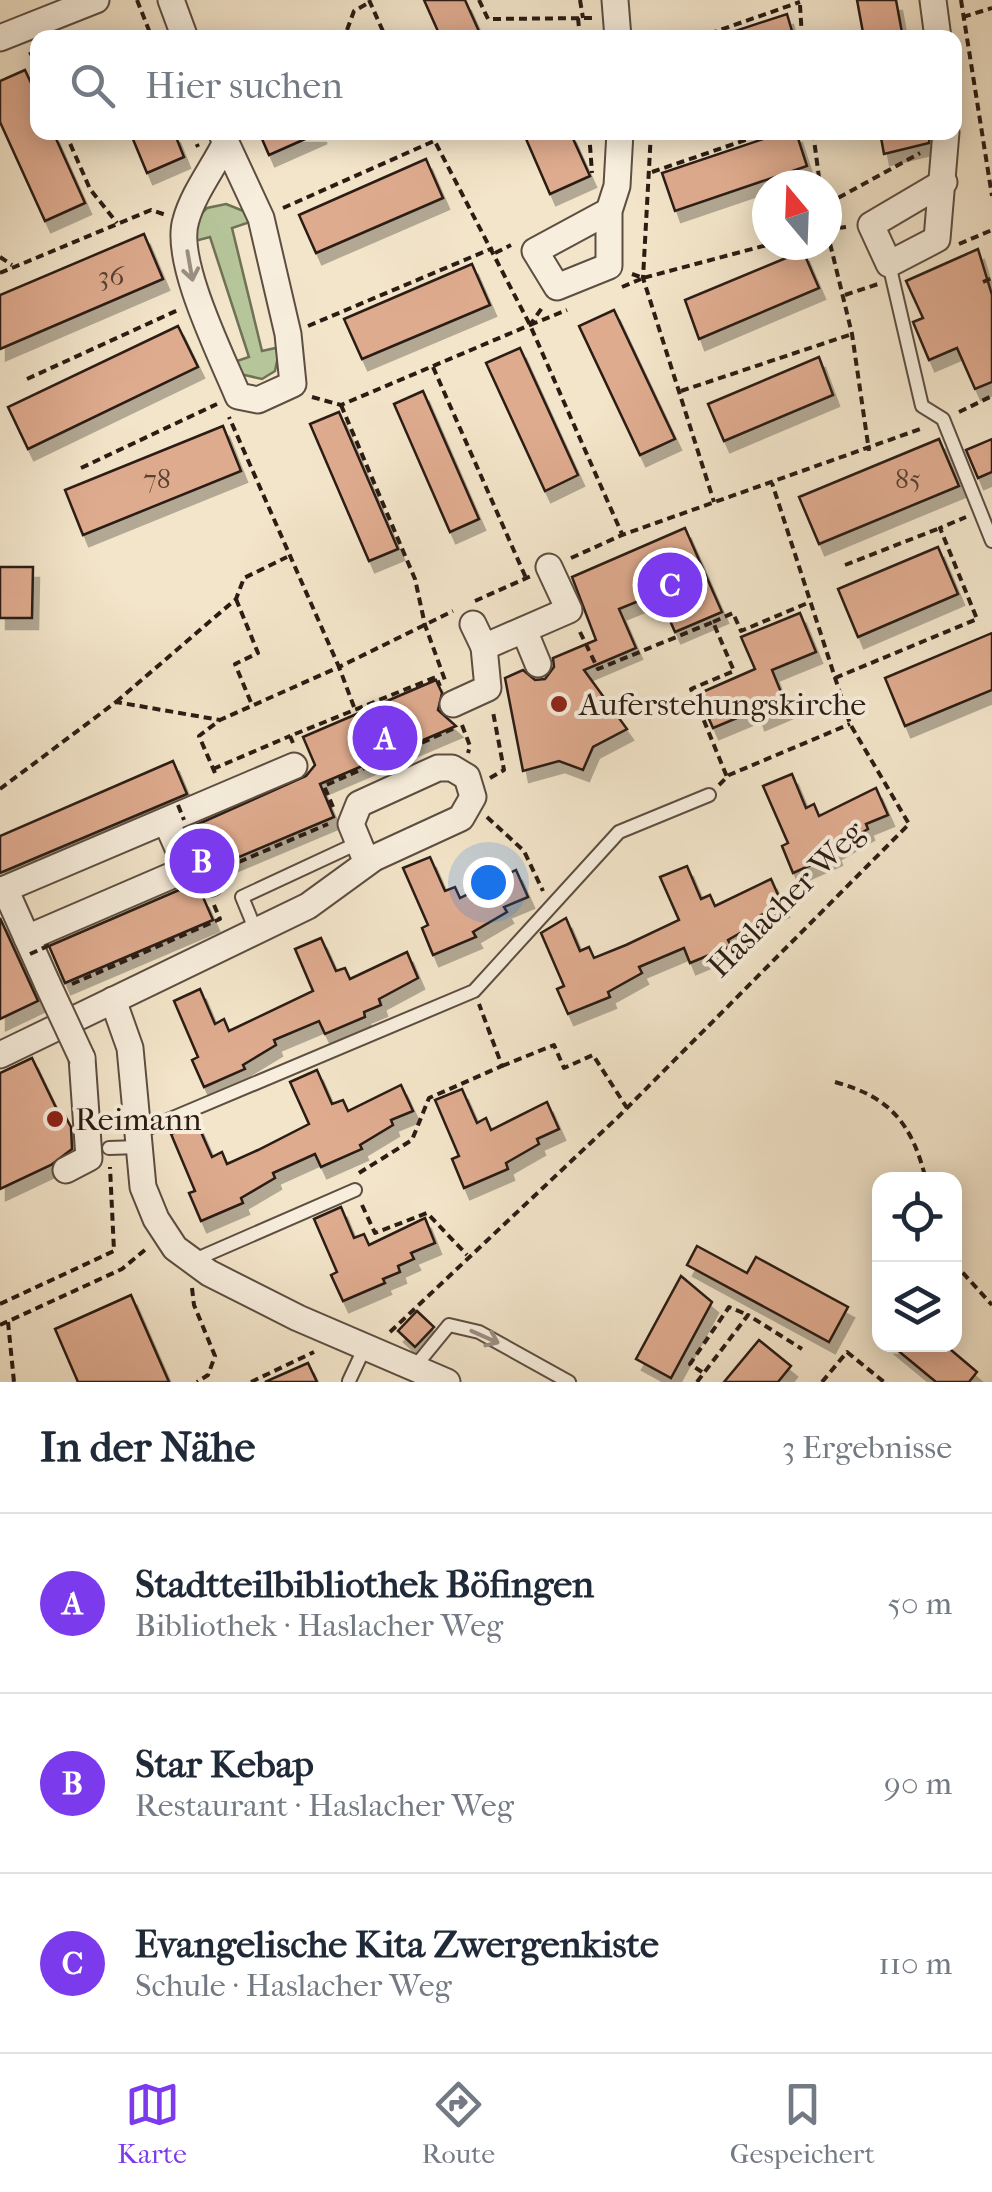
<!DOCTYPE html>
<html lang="de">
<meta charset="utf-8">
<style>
body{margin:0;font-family:"IM FELL French Canon",serif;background:#f2f2f3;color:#1f2937}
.controls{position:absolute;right:30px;bottom:30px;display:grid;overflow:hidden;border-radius:20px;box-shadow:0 5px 25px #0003}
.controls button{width:90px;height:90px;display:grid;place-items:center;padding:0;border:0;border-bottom:2px solid #e0e1e3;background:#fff;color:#1f2937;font:50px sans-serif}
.compass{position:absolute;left:752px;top:170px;width:90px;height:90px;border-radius:50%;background:#fff;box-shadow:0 5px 25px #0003;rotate:341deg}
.you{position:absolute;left:488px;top:882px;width:35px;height:35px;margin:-25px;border:8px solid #fff;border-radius:50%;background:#1a73e8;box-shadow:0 0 0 15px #1a73e833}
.badge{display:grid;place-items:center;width:65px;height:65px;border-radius:50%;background:#7c3aed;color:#fff;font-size:32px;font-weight:700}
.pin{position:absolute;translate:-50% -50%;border:5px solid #fff;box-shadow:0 2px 10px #0006}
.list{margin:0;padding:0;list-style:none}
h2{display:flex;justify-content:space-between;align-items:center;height:130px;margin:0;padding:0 40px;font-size:42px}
h2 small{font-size:32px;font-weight:400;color:#747a83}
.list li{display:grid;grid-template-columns:65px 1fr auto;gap:30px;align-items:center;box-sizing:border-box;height:180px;padding:0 40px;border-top:2px solid #e0e1e3}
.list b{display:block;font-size:38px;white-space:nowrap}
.list p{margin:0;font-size:32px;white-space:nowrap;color:#747a83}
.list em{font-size:32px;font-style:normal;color:#747a83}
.icon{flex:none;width:55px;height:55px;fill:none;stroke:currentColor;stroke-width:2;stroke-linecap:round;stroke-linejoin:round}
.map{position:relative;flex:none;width:992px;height:1382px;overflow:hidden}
.search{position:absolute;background:#fff;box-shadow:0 5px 25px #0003;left:30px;right:30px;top:30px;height:110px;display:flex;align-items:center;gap:25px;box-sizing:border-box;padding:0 35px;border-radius:20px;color:#747a83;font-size:38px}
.sheet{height:670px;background:#fff}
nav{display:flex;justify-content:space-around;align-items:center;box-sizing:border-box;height:140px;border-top:2px solid #e0e1e3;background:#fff;font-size:28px;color:#747a83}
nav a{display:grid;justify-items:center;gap:5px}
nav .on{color:#7c3aed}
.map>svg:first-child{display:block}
.green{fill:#b6c69a;stroke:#707156;stroke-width:2.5}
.building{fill:#dfab8f;stroke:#2b1c13;stroke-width:2.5;filter:url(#shadow)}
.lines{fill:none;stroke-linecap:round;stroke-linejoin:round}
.lane-casing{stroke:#5d4e41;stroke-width:16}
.street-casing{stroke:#5d4e41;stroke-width:29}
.path{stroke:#2b1c13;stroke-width:4;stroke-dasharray:8 5;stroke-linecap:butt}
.lane{stroke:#f7eedd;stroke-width:12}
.street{stroke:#f7eedd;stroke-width:25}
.street-bridge-casing{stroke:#5d4e41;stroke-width:29;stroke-linecap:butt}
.path-bridge{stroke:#2b1c13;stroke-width:4;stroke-dasharray:8 5;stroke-linecap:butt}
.street-bridge{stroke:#f7eedd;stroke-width:25}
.oneway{stroke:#9b9082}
.poi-dot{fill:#8f2418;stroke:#f7eedd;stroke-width:4}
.labels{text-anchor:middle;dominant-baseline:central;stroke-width:8;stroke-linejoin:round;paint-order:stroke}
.number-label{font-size:28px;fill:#584032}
.poi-label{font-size:32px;fill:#2b1c13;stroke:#f7eedd;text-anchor:start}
.street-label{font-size:32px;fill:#2b1c13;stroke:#f7eedd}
</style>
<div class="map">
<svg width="992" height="1382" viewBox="0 0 992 1382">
<defs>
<filter id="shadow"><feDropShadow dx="6" dy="11" stdDeviation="0" flood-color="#0004"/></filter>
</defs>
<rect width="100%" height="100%" fill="#f3e5ca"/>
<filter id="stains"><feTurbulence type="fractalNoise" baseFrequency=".002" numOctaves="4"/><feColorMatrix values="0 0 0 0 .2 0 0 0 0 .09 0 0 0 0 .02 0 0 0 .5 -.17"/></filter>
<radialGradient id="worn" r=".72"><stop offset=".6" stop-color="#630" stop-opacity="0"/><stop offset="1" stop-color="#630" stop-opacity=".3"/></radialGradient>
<polygon class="green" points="226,204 246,212 250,222 232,228 262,351 280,347 275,371 262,379 240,374 234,362 249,357 210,237 195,241 194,222 207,208"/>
<g class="building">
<polygon points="424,0 465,0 482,38 441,38"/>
<polygon points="857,0 896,0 903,38 864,38"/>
<polygon points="787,14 794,38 727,38 726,34"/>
<polygon points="25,70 38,98 38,132 53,132 85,203 45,221 0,122 0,81"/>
<polygon points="130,132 174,132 184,157 147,173"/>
<polygon points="259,132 321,132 269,155"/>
<polygon points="523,132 570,132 590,176 550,194"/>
<polygon points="784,132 796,132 807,166 675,211 662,173"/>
<polygon points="880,132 930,132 929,143 884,154"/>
<polygon points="426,159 443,198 316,253 299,215"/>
<polygon points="144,234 163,279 0,349 0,295"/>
<polygon points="978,249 992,295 992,382 975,389 957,348 929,360 913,322 923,318 906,281"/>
<polygon points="803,251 819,288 699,339 685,300"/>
<polygon points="472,264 490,305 362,359 344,319"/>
<polygon points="614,310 675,439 640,455 579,326"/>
<polygon points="178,326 198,367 28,449 8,407"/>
<polygon points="520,348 578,475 545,491 486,363"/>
<polygon points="819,357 833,395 724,441 708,404"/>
<polygon points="423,391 479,519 450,532 394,404"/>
<polygon points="339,412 398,549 369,561 310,424"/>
<polygon points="223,426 241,471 83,535 65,490"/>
<polygon points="939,439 959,486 819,544 799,497"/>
<polygon points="992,439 992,472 978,478 966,450"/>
<polygon points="685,528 722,612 675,632 658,593 619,609 636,648 584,670 627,729 593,747 583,770 559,761 523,771 505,678 523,670 535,680 545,679 554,667 553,658 596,640 572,577"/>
<polygon points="938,547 958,594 858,637 838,589"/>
<polygon points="0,567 33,567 32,618 0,618"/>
<polygon points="800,613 816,652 772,670 787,707 759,719 756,710 713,728 698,694 755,669 741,637"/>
<polygon points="992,633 992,690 905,726 885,678"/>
<polygon points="436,680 442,693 438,710 456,726 320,784 334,817 215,867 200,858 187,829 306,776 315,765 303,737"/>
<polygon points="173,761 187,794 0,873 0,836"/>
<polygon points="792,774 806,808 814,804 819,816 876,788 888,815 866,824 868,829 834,849 836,854 793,873 782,846 788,843 763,786"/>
<polygon points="430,857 445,891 455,887 460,898 516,870 528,897 504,907 507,912 473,932 476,937 433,955 422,928 428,925 403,868"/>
<polygon points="687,866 701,899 710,895 715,906 771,879 783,906 761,915 763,920 728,940 731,946 690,963 684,948 639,967 642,973 608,992 610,997 568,1014 557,989 564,986 541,933 566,918 580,951 589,947 594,958 626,945 679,920 660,877"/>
<polygon points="186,887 203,897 213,920 65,983 49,946"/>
<polygon points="0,918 38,1001 0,1019"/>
<polygon points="321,938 336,971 345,968 350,979 407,952 418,978 379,999 381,1005 364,1012 365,1017 325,1034 319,1021 274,1040 276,1045 243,1065 245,1069 204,1087 192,1060 198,1057 174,1001 200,989 215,1024 224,1019 229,1031 313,991 295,949"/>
<polygon points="32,1058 61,1118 65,1116 71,1127 72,1149 51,1165 0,1189 0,1073"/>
<polygon points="317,1070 332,1104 343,1100 348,1111 401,1085 413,1111 391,1120 393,1125 360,1145 362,1149 321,1167 315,1154 273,1173 275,1178 241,1198 243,1203 201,1221 189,1193 195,1191 171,1134 197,1123 212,1157 222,1152 227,1164 258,1150 309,1124 290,1082"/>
<polygon points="462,1089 477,1123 486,1118 491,1130 547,1102 559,1129 537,1139 539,1144 506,1163 508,1169 464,1188 452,1159 459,1156 435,1100"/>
<polygon points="341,1207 354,1238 364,1234 369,1245 425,1218 435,1243 411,1253 414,1259 398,1266 400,1272 383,1279 385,1283 343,1301 331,1275 337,1272 314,1219"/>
<polygon points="697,1246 747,1273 756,1257 848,1307 829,1342 687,1265"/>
<polygon points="681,1276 712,1302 671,1378 636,1359"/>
<polygon points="131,1295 169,1382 78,1382 55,1329"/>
<polygon points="417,1311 434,1327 415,1347 398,1331"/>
<polygon points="759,1340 791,1366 778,1382 724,1382"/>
<polygon points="890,1344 944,1344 977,1372 969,1382 936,1382"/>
<polygon points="308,1363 317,1382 265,1382"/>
</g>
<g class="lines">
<defs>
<g id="lane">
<polyline points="889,264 922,406 943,419 992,541"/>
<polyline points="256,931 242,897 358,843"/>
<polyline points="137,1133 474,991 619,832 709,795"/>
<polyline points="109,1148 138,1147"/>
<polyline points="192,1261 355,1190"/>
<polyline points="413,1369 449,1325 479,1332 569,1382"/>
<polyline points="349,1381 364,1349"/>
</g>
<g id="street">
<polyline points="171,0 185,38"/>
<polyline points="615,0 618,38"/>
<polyline points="933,0 938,38"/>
<polyline points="0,38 96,0"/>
<path d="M221,132L261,218L288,334L293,384L258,400L238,396C222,357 173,260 186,220C193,194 213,168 225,144"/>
<polyline points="944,182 871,225 889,264 937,239 946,132"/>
<polyline points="609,211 535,251 557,287 609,266 609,211 617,186 620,132"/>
<polyline points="473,624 484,647"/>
<polyline points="524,630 538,664"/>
<polyline points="453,704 488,688 484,647 569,610 549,567"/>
<polyline points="166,821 187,869 211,883"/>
<polyline points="5,889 48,985"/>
<polyline points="0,891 294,766"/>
<polyline points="27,938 187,869"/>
<polyline points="113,1000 130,1048 143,1187 156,1219 175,1248 209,1273 298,1318 447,1382"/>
<polyline points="0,1055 308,906 374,858 461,818 473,797 467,777 452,768 438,768 359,804 351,824 367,863"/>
<polyline points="66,1170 89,1158 82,1058"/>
</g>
</defs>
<use href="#lane" class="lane-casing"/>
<use href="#street" class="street-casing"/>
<g class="path">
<polyline points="137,0 152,38"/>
<polyline points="369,0 386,38"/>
<polyline points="479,0 488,19 592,18"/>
<polyline points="580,0 583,18"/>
<polyline points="961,0 992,196"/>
<polyline points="800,5 802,38"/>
<polyline points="963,17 992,8"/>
<polyline points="578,18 580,38"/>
<polyline points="347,30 354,11 370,2"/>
<polyline points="697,38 800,2"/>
<polyline points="30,52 38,69"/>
<polyline points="65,132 90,189 117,223"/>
<polyline points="192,132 198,147"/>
<polyline points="430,132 530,325 622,534"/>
<polyline points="589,132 592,173"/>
<polyline points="651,132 643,278 714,502"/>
<polyline points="813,132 820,185"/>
<polyline points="652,172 769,132"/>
<polyline points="827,204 920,153"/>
<polyline points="283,208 434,141"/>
<polyline points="827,229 846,227"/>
<polyline points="827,231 852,334 869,451"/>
<polyline points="959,244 992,230"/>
<polyline points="495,253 511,245"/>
<polyline points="0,257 12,265"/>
<polyline points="0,273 151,210 166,215"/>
<polyline points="632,274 643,278 767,245"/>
<polyline points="983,282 992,278"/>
<polyline points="622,287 641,279"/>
<polyline points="845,295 878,284"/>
<polyline points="530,325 567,310"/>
<polyline points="308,326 493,248"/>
<polyline points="433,367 526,578"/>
<polyline points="27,379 178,310"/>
<polyline points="681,391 852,334"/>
<polyline points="312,397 341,405 530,325 544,305"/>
<polyline points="341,405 415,579 425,625 446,683"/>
<polyline points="959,412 992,396"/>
<polyline points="81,468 217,404"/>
<polyline points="571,558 622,535 923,428"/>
<polyline points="845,565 940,528"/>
<polyline points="236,599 258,653 235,664 252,705"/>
<polyline points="475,601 531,576"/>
<polyline points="713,622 733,613 741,631 810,602"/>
<polyline points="580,632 598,669 713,622 734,671 691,689 727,777"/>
<polyline points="835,678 977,619 940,528 966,517"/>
<polyline points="116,702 236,599 244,578 287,557"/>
<polyline points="354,707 339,667 453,611"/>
<polyline points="462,725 470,746 468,753"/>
<polyline points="293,743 290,736 436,677 440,686"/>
<polyline points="213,769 290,736"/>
<polyline points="215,773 199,736 220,720 339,667 229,417"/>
<polyline points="490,778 504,770 493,712"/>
<polyline points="719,785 729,775 850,724"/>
<polyline points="0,789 116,702 220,720"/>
<polyline points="333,807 324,786 457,727"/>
<polyline points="487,817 524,851 543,891"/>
<polyline points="227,867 328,824"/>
<polyline points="72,984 220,919 214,905"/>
<polyline points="502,1066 554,1045 564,1068 593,1055 627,1108"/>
<path d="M835,1082C890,1097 912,1123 926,1180"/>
<polyline points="359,1173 412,1140 429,1098 502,1066 479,1004"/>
<polyline points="362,1205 375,1233 427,1213 467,1255"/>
<polyline points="954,1263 992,1305"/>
<polyline points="192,1288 194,1305 215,1356 208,1375 197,1382"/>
<polyline points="0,1304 114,1251 110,1167"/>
<polyline points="8,1322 14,1382"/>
<polyline points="0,1325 122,1269 146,1249"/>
<polyline points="390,1332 617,1118 909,824 850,724 772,483"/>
<polyline points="702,1372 690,1364 729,1307 748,1315"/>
<polyline points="251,1382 314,1352"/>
<polyline points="697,1382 748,1315 802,1349"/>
<polyline points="822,1382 847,1352 884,1382"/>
</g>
<use href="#lane" class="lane"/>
<use href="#street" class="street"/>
<defs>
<polyline id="street-bridge" points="48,985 82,1058"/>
</defs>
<use href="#street-bridge" class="street-bridge-casing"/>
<g class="path-bridge">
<polyline points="178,805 184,820"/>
<polyline points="30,954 50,945"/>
</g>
<use href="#street-bridge" class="street-bridge"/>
</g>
<defs><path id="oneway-shaft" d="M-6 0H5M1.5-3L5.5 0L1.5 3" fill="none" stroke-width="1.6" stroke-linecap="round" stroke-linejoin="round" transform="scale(2.5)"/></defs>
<g class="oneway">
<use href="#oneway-shaft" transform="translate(190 266) rotate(80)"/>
<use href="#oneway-shaft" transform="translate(485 1337) rotate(24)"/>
</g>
<g class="poi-dot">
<circle cx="559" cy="704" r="10"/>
<circle cx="55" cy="1119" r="10"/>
</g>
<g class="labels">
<g class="number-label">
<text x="111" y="275">36</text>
<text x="157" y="478">78</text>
<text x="908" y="478">85</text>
</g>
<g class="poi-label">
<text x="579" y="704">Auferstehungskirche</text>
<text x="75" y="1119">Reimann</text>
</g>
<g class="street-label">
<text transform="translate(786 899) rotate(-45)">Haslacher Weg</text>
</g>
</g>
<rect width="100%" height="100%" filter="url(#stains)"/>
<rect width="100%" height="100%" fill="url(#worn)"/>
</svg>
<div class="controls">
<button><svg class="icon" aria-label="locate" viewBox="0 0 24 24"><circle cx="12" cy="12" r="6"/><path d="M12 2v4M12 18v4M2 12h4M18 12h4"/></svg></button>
<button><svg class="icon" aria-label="layers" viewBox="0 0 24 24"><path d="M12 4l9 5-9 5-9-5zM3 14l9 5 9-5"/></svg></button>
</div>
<svg class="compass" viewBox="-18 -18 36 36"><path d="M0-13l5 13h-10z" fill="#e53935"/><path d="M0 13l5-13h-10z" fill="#747a83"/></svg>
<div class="you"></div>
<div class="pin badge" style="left:385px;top:738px">A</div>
<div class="pin badge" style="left:202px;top:861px">B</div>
<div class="pin badge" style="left:670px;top:585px">C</div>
<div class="search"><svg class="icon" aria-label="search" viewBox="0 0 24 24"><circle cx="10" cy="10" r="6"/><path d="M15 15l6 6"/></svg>Hier suchen</div>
</div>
<section class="sheet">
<h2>In der Nähe<small>3 Ergebnisse</small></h2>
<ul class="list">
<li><span class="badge">A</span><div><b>Stadtteilbibliothek Böfingen</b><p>Bibliothek · Haslacher Weg</p></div><em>50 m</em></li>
<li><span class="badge">B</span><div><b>Star Kebap</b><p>Restaurant · Haslacher Weg</p></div><em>90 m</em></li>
<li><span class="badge">C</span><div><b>Evangelische Kita Zwergenkiste</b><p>Schule · Haslacher Weg</p></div><em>110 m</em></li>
</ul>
</section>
<nav>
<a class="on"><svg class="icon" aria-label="map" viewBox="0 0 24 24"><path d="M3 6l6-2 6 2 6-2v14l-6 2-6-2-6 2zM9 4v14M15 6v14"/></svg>Karte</a>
<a><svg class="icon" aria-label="directions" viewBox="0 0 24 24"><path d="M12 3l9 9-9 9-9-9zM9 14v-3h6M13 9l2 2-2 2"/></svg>Route</a>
<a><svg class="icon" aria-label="saved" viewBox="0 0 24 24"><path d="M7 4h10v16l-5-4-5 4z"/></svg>Gespeichert</a>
</nav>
